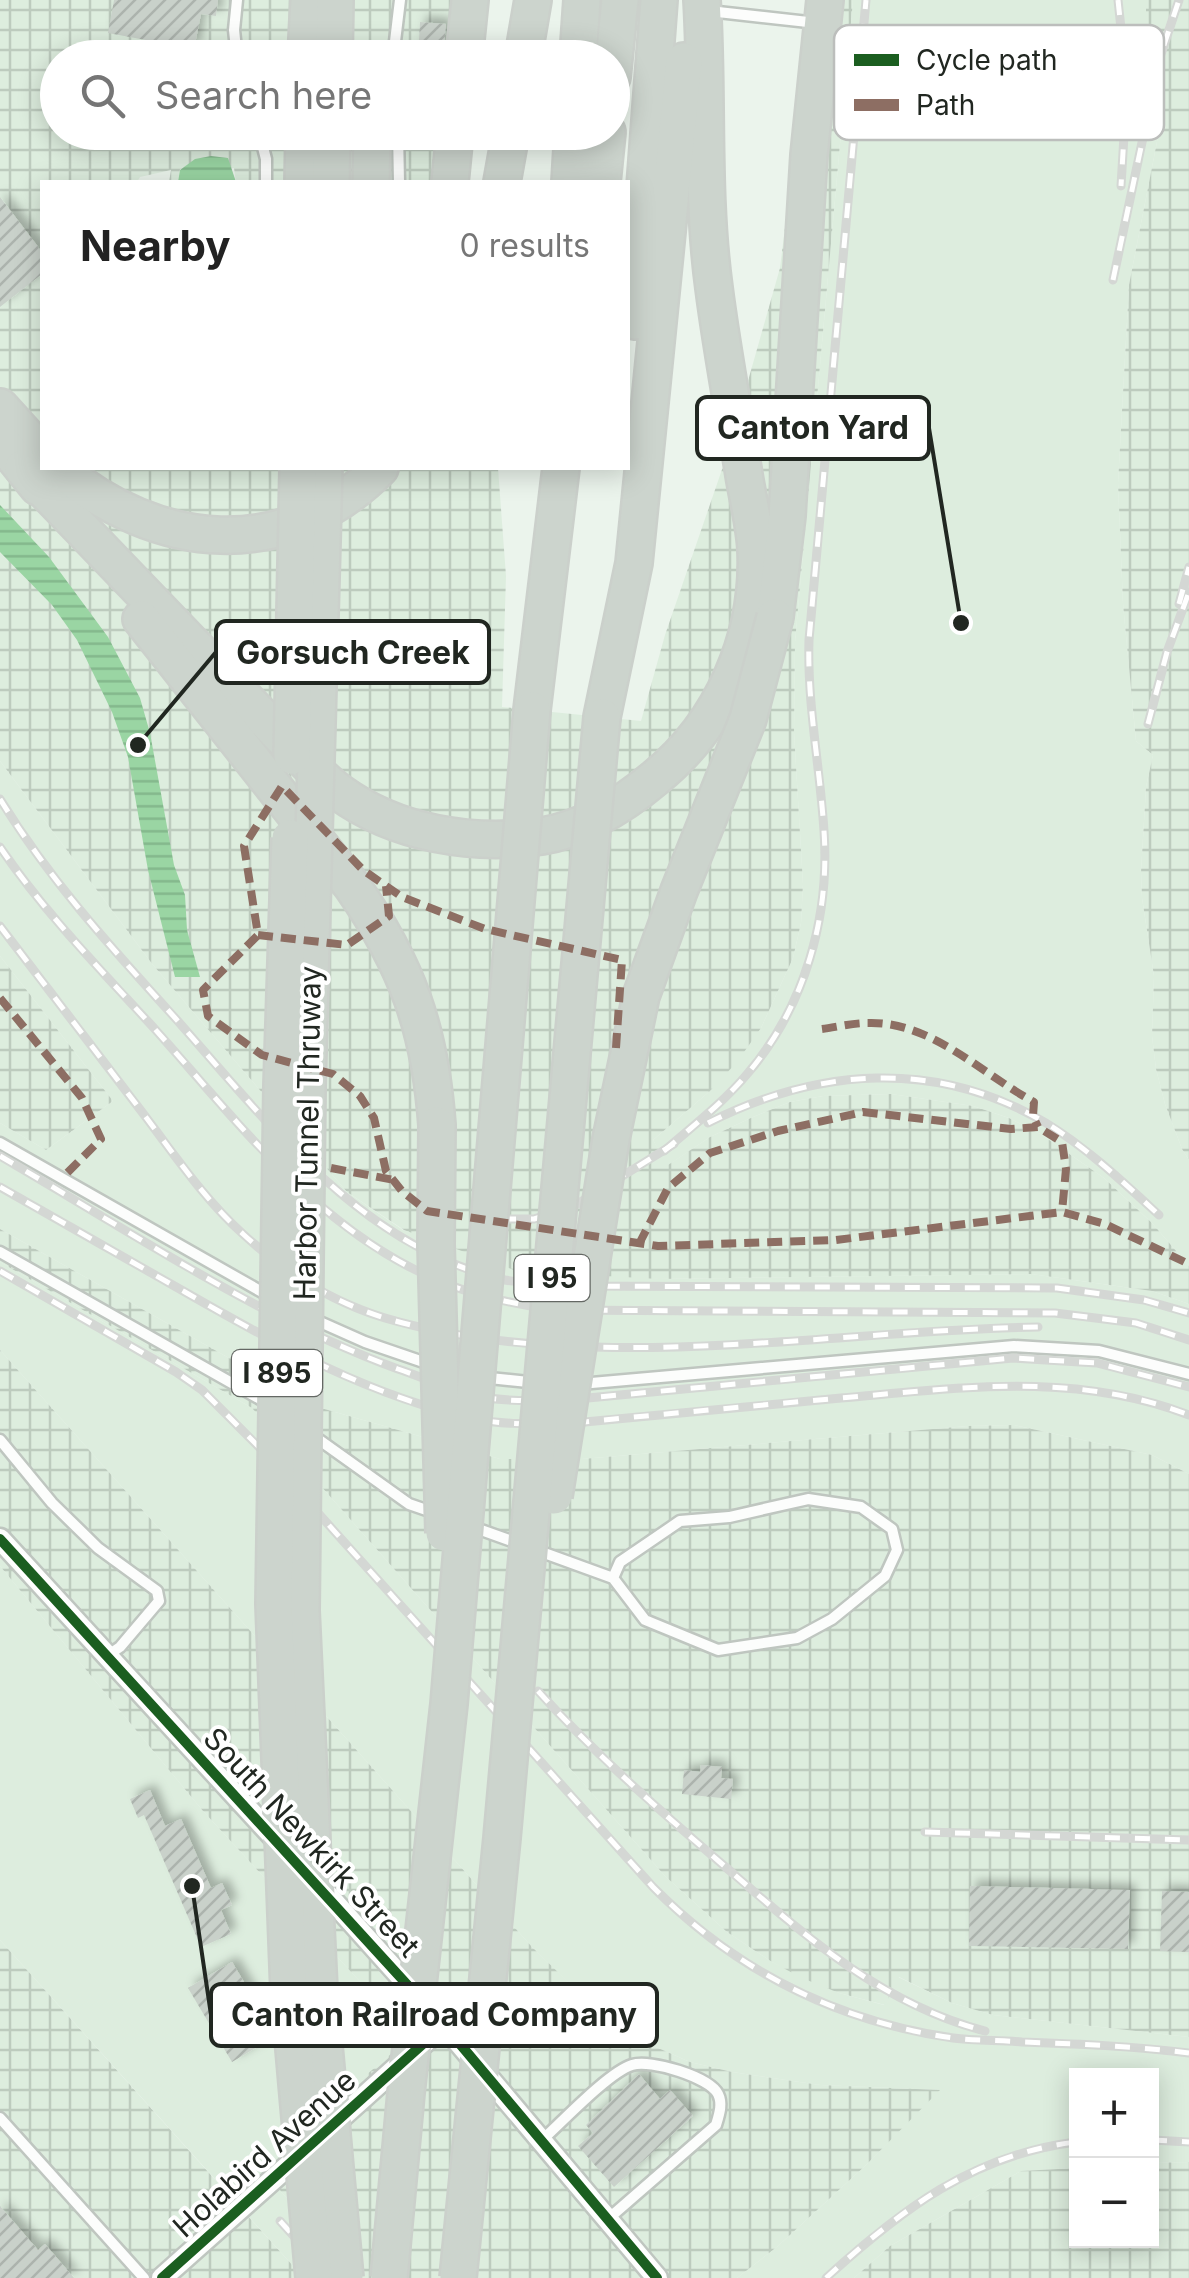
<!DOCTYPE html>
<meta charset="utf-8">
<style>
body{margin:0;font-family:Inter,sans-serif;background:#f6f6f6;color:#222}
.controls{position:absolute;right:30px;bottom:30px;display:grid;overflow:hidden;border-radius:0px;box-shadow:0 5px 25px #0003}
.controls button{width:90px;height:90px;display:grid;place-items:center;padding:0;border:0;border-bottom:2px solid #e0e0e0;background:#fff;color:#222;font:50px sans-serif}
.list{margin:0;padding:0;list-style:none}
h2{display:flex;justify-content:space-between;align-items:center;height:130px;margin:0;padding:0 40px;font-size:42px}
h2 small{font-size:32px;font-weight:400;color:#767676}
.icon{flex:none;width:55px;height:55px;fill:none;stroke:currentColor;stroke-width:2;stroke-linecap:round;stroke-linejoin:round}
.map{position:relative;flex:none;width:1189px;height:2278px;overflow:hidden}
.search{position:absolute;background:#fff;box-shadow:0 5px 25px #0003;left:40px;top:40px;width:590px;height:110px;display:flex;align-items:center;gap:25px;box-sizing:border-box;padding:0 35px;border-radius:55px;color:#767676;font-size:38px}
.panel{position:absolute;background:#fff;box-shadow:0 5px 25px #0003;left:40px;top:180px;width:590px;height:290px;border-radius:0px}
.map>svg:first-child{display:block}
.built{fill:#ddedde}
.industrial{fill:url(#industrial-grid)}
.water{fill:url(#water-rules)}
.building{fill:url(#building-hatch);filter:url(#shadow)}
.lines{fill:none;stroke-linecap:round;stroke-linejoin:round}
.lane-casing{stroke:#bfc6c0;stroke-width:15}
.street-casing{stroke:#bfc6c0;stroke-width:25}
.highway-casing{stroke:#cbd0cb;stroke-width:40}
.lane{stroke:#fcfdfc;stroke-width:10}
.street{stroke:#fcfdfc;stroke-width:20}
.highway{stroke:#ccd4cd;stroke-width:35}
.rail-casing{stroke:#d4d7d4;stroke-width:9}
.rail{stroke:#fff;stroke-width:5;stroke-dasharray:15;stroke-linecap:butt}
.highway-bridge-casing{stroke:#cbd0cb;stroke-width:40;stroke-linecap:butt}
.highway-bridge{stroke:#ccd4cd;stroke-width:35}
.quiet{stroke:#8d6e63;stroke-width:8;stroke-dasharray:15 8;stroke-linecap:butt}
.cycleway-casing{stroke:#fff;stroke-width:16}
.cycleway{stroke:#1b5e20;stroke-width:10}
.labels{text-anchor:middle;dominant-baseline:central;stroke-width:8;stroke-linejoin:round;paint-order:stroke}
.shield{fill:#fff;stroke:#646864;stroke-width:2.5}
.shield-label{font-size:28px;font-weight:bold;fill:#212721}
.street-label{font-size:30px;fill:#212721;stroke:#fff}
.key{fill:#fff;stroke:#bcbebc;stroke-width:2.5}
.key-label{font-size:28px;fill:#212721}
.leader{fill:none;stroke:#212721;stroke-width:4}
.callout-dot{fill:#212721;stroke:#fff;stroke-width:4}
.callout{fill:#fff;stroke:#212721;stroke-width:4}
.callout-label{font-size:32px;text-anchor:middle;font-weight:bold;fill:#212721}
</style>
<div class="map">
<svg width="1189" height="2278" viewBox="0 0 1189 2278">
<defs>
<pattern id="industrial-grid" width="8" height="8" patternUnits="userSpaceOnUse" patternTransform="scale(2.5)"><rect width="8" height="8" fill="#ddedde"/><path d="M0 4h8M4 0v8" fill="none" stroke="#bdcbbe"/></pattern>
<pattern id="water-rules" width="6" height="5" patternUnits="userSpaceOnUse" patternTransform="scale(2.5)"><rect width="6" height="5" fill="#9ad5a3"/><path d="M0 2.5h6" fill="none" stroke="#84b78c"/></pattern>
<pattern id="building-hatch" width="6" height="6" patternUnits="userSpaceOnUse" patternTransform="scale(2.5)"><rect width="6" height="6" fill="#c9d1ca"/><path d="M-1 1l2-2M0 6l6-6M5 7l2-2" fill="none" stroke="#acb3ad"/></pattern>
<filter id="shadow"><feDropShadow dx="6" dy="-6" stdDeviation="5" flood-color="#0004"/></filter>
</defs>
<rect width="100%" height="100%" fill="#ebf4ec"/>
<g class="built">
<polygon points="853,0 1146,0 1146,86 1162,116 1129,285 1118,483 1123,604 1136,741 1153,755 1146,787 1141,872 1142,898 1154,976 1152,1036 1156,1069 1165,1104 1182,1149 1189,1160 1189,1266 1152,1223 1104,1178 1042,1135 1009,1118 973,1106 891,1094 823,1096 790,1102 753,1117 710,1137 667,1166 653,1140 710,1091 761,1028 793,958 801,923 803,884 794,732 795,642"/>
<polygon points="0,761 153,965 347,1192 403,1230 659,1279 1031,1274 1152,1291 1189,1304 1189,1474 1152,1455 1014,1425 968,1426 582,1459 500,1459 314,1406 0,1229 0,1123 46,1150 113,1101 0,956"/>
<polygon points="0,1262 252,1408 665,1876 727,1932 772,1962 839,1993 884,2005 898,1977 952,2003 993,2015 1189,2037 1189,2162 1152,2163 1152,2076 1076,2076 1076,2168 1021,2171 890,2246 854,2278 737,2278 778,2246 865,2166 939,2090 820,2085 732,2072 690,2062 656,2047 593,2007 532,1947 0,1350"/>
<polygon points="0,1566 203,1811 411,2037 263,2163 282,2193 363,2278 304,2278 0,1940"/>
</g>
<g class="industrial">
<polygon points="0,0 463,0 458,57 58,58 58,132 450,133 457,182 236,182 234,168 180,169 178,182 169,182 171,170 140,177 137,182 42,182 42,468 498,468 506,576 502,707 641,721 665,635 727,455 780,268 813,0 853,0 795,642 794,732 803,884 801,923 793,958 761,1028 737,1062 710,1091 653,1140 668,1165 710,1137 753,1117 790,1102 823,1096 891,1094 973,1106 1009,1118 1042,1135 1104,1178 1152,1223 1189,1266 1189,1304 1152,1291 1031,1274 659,1279 517,1271 404,1230 347,1192 153,965 0,761"/>
<polygon points="1146,0 1189,0 1189,1160 1182,1149 1165,1104 1156,1069 1152,1036 1154,976 1142,898 1141,872 1146,787 1153,755 1136,741 1123,604 1118,483 1129,285 1162,116 1146,86"/>
<polygon points="0,956 113,1101 46,1150 0,1123"/>
<polygon points="0,1229 314,1406 500,1459 582,1459 968,1426 1014,1425 1152,1455 1189,1474 1189,2037 993,2015 952,2003 899,1977 885,2005 839,1993 802,1978 772,1962 727,1932 665,1876 252,1408 0,1262"/>
<polygon points="0,1350 532,1947 594,2007 656,2047 690,2062 732,2072 820,2085 940,2090 865,2166 778,2246 737,2278 363,2278 282,2193 262,2163 411,2037 203,1811 0,1566"/>
<polygon points="0,1940 227,2193 304,2278 0,2278"/>
<polygon points="1189,2162 1189,2278 854,2278 890,2246 1021,2171 1076,2168 1076,2240 1152,2240 1152,2163"/>
</g>
<g class="water">
<polygon points="211,156 228,158 236,182 178,182 180,170 195,159"/>
<polygon points="0,505 49,557 108,637 140,698 150,733 174,865 185,895 187,930 200,977 175,977 148,870 128,757 112,712 77,640 52,605 0,552"/>
</g>
<g class="building">
<polygon points="114,0 218,0 216,16 201,14 194,49 108,33"/>
<polygon points="420,22 446,24 443,58 418,58"/>
<polygon points="0,197 42,252 42,274 0,307"/>
<polygon points="701,1765 722,1767 721,1778 733,1779 731,1799 682,1794 684,1770 700,1772"/>
<polygon points="150,1790 165,1826 181,1819 211,1888 222,1883 232,1905 221,1910 231,1934 201,1947 144,1815 138,1818 130,1799"/>
<polygon points="970,1886 1130,1890 1128,1949 969,1946"/>
<polygon points="1162,1891 1189,1892 1189,1952 1160,1951"/>
<polygon points="232,1962 271,2027 272,2038 232,2062 188,1988"/>
<polygon points="639,2074 660,2099 670,2090 693,2116 614,2187 578,2146 593,2133 586,2125"/>
<polygon points="0,2206 38,2250 45,2244 74,2278 0,2278"/>
</g>
<g class="lines">
<defs>
<g id="lane">
<polyline points="237,0 234,30 237,58"/>
<polyline points="709,11 817,23"/>
<polyline points="393,58 400,0"/>
<polyline points="259,132 266,159 266,182"/>
<polyline points="398,132 399,182"/>
<polyline points="0,1143 269,1296"/>
<polyline points="0,1252 269,1404"/>
<polyline points="311,1318 365,1342 435,1366"/>
<polyline points="480,1377 538,1383"/>
<polyline points="580,1384 1014,1346 1099,1351 1189,1374"/>
<polyline points="311,1434 409,1504 435,1513"/>
<polyline points="0,1440 52,1503 98,1548 157,1591 159,1601 120,1647 107,1656"/>
<polyline points="470,1526 520,1544"/>
<polyline points="536,1550 613,1578 645,1620 718,1650 797,1638 832,1619 885,1576 897,1550 892,1529 861,1507 808,1499 729,1517 680,1521 620,1562 613,1578"/>
<polyline points="0,2118 144,2278"/>
<path d="M542,2140C562,2122 609,2072 632,2065C651,2059 709,2077 718,2094C723,2104 719,2115 716,2125L608,2219"/>
</g>
<g id="street">
<polyline points="0,1539 282,1846"/>
<polyline points="316,1882 444,2025 657,2278"/>
<polyline points="327,2130 444,2025"/>
<polyline points="162,2278 306,2150"/>
</g>
<g id="highway">
<polyline points="306,58 309,0"/>
<polyline points="334,58 335,0"/>
<polyline points="464,58 470,0"/>
<polyline points="523,58 533,0"/>
<polyline points="578,58 582,0"/>
<polyline points="612,77 620,0"/>
<polyline points="303,182 304,132"/>
<polyline points="331,182 332,132"/>
<polyline points="371,182 372,132"/>
<polyline points="450,182 455,132"/>
<polyline points="502,182 511,132"/>
<polyline points="570,182 573,132"/>
<polyline points="602,182 607,132"/>
<polyline points="635,321 659,0"/>
<polyline points="0,407 38,449"/>
<polyline points="0,440 38,487"/>
<path d="M23,468L300,756C313,768 325,782 339,792C396,834 473,846 542,836C584,829 623,805 655,778C722,724 760,637 756,550C755,526 748,500 744,475C734,413 722,351 714,288C701,192 708,96 702,0"/>
<path d="M59,468C157,551 285,564 380,468"/>
<polyline points="775,617 787,516 809,155 825,0"/>
<path d="M141,619L352,886C407,965 430,1029 437,1125"/>
<polyline points="532,710 561,468"/>
<polyline points="602,717 634,563 684,61"/>
</g>
</defs>
<use href="#lane" class="lane-casing"/>
<use href="#street" class="street-casing"/>
<use href="#highway" class="highway-casing"/>
<use href="#lane" class="lane"/>
<use href="#street" class="street"/>
<use href="#highway" class="highway"/>
<defs>
<g id="rail">
<polyline points="1118,0 1127,85 1121,186"/>
<polyline points="1113,280 1160,57 1179,0"/>
<polyline points="1179,604 1189,567"/>
<polyline points="1148,724 1167,652 1189,592"/>
<path d="M0,799C52,883 110,946 176,1019C268,1123 362,1248 505,1280C522,1283 541,1284 558,1286L1057,1288L1144,1300L1189,1313"/>
<path d="M0,847C44,912 100,969 153,1027C240,1124 324,1238 450,1285C483,1298 518,1304 553,1310L1055,1313L1136,1323L1189,1340"/>
<path d="M0,926C47,988 95,1050 142,1112C174,1154 204,1199 243,1234C283,1271 332,1302 385,1318C586,1377 830,1330 1038,1327"/>
<path d="M708,1123C817,1068 936,1058 1046,1123C1087,1148 1123,1182 1159,1215"/>
<path d="M664,1151C693,1126 724,1102 748,1073C805,1006 830,917 824,831C820,767 807,704 809,640L866,0"/>
<path d="M0,1156C128,1230 260,1319 398,1369C425,1378 450,1390 478,1396C510,1403 544,1400 577,1399L1013,1358L1097,1363L1189,1387"/>
<path d="M0,1187C62,1222 123,1257 185,1292C276,1344 371,1397 476,1419C508,1426 541,1423 574,1423C663,1414 752,1406 841,1398C959,1388 1075,1371 1189,1415"/>
<polyline points="501,1219 534,1219 574,1206 674,1144"/>
<path d="M0,1271L176,1372L202,1390L258,1446L653,1887C735,1970 836,2021 953,2038C976,2041 999,2040 1022,2042C1078,2044 1133,2046 1189,2053"/>
<path d="M538,1691C595,1754 658,1809 722,1864C803,1934 879,2003 985,2031"/>
<polyline points="925,1832 1189,1840"/>
<polyline points="1152,2140 1189,2142"/>
<polyline points="280,2221 332,2278"/>
<path d="M826,2278C901,2210 972,2155 1076,2142"/>
</g>
</defs>
<use href="#rail" class="rail-casing"/>
<use href="#rail" class="rail"/>
<defs>
<g id="highway-bridge">
<polyline points="324,468 307,1089 301,1611 319,1991 345,2278"/>
<polyline points="292,756 298,468"/>
<polyline points="290,838 282,1086 274,1604 289,1992 314,2278"/>
<polyline points="437,1125 436,1244 444,1533"/>
<polyline points="554,1496 611,1139 641,996 679,891 748,719 775,617"/>
<polyline points="389,2278 406,2093 449,1704 532,710"/>
<polyline points="458,2278 502,1838 602,717"/>
</g>
</defs>
<use href="#highway-bridge" class="highway-bridge-casing"/>
<use href="#highway-bridge" class="highway-bridge"/>
<g class="quiet">
<polyline points="258,935 347,945 389,916 386,886"/>
<polyline points="0,998 82,1098 101,1139 62,1178"/>
<path d="M822,1029C837,1027 853,1023 868,1023C931,1021 982,1074 1034,1102L1033,1116L1038,1127"/>
<polyline points="616,1048 622,960 485,929 402,897 363,870 282,786 244,846 258,935 203,990 208,1016 262,1055 333,1074 360,1096 374,1118 386,1171 402,1191 427,1211 658,1246 836,1240 1062,1212 1105,1224 1189,1264"/>
<polyline points="331,1168 394,1180"/>
<polyline points="639,1244 668,1188 710,1153 778,1131 863,1112 1011,1129 1038,1127 1062,1142 1066,1169 1062,1212"/>
</g>
<defs>
<g id="cycleway">
<polyline points="0,1539 444,2025 657,2278"/>
<polyline points="162,2278 444,2025"/>
</g>
</defs>
<use href="#cycleway" class="cycleway-casing"/>
<use href="#cycleway" class="cycleway"/>
</g>
<g class="labels">
<g class="shield">
<rect x="514.5" y="1255" width="75" height="46" rx="8"/>
<rect x="232" y="1350" width="90" height="46" rx="8"/>
</g>
<g class="shield-label">
<text x="552" y="1278">I 95</text>
<text x="277" y="1373">I 895</text>
</g>
<g class="street-label">
<text transform="translate(307 1133) rotate(-89)">Harbor Tunnel Thruway</text>
<text transform="translate(312 1842) rotate(47)">South Newkirk Street</text>
<text transform="translate(264 2153) rotate(-42)">Holabird Avenue</text>
</g>
</g>
<rect x="834" y="25" width="330" height="115" rx="15" class="key"/>
<rect x="854" y="54" width="45" height="12" fill="#1b5e20"/>
<rect x="854" y="99" width="45" height="12" fill="#8d6e63"/>
<g class="key-label">
<text x="916" y="70">Cycle path</text>
<text x="916" y="115">Path</text>
</g>
<path class="leader" d="M961 623L929 428M138 745L216 652M192 1886L211 2015"/>
<g class="callout-dot">
<circle cx="961" cy="623" r="10"/>
<circle cx="138" cy="745" r="10"/>
<circle cx="192" cy="1886" r="10"/>
</g>
<g class="callout">
<rect x="697" y="397" width="232" height="62" rx="10"/>
<rect x="216" y="621" width="273" height="62" rx="10"/>
<rect x="211" y="1984" width="446" height="62" rx="10"/>
</g>
<g class="callout-label">
<text x="813" y="439">Canton Yard</text>
<text x="353" y="664">Gorsuch Creek</text>
<text x="434" y="2026">Canton Railroad Company</text>
</g>
</svg>
<div class="controls">
<button>+</button>
<button>−</button>
</div>
<div class="search"><svg class="icon" aria-label="search" viewBox="0 0 24 24"><circle cx="10" cy="10" r="6"/><path d="M15 15l6 6"/></svg>Search here</div>
<section class="panel">
<h2>Nearby<small>0 results</small></h2>
<ul class="list">
</ul>
</section>
</div>
